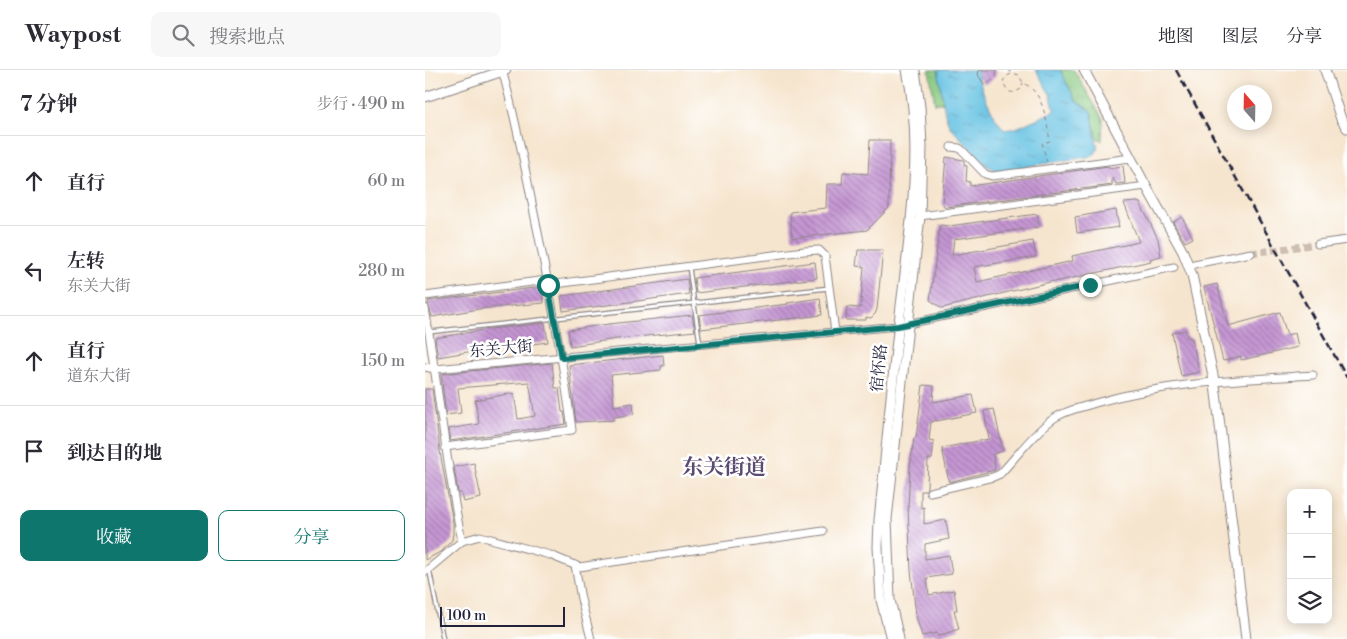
<!DOCTYPE html>
<html lang="zh">
<meta charset="utf-8">
<style>
body{margin:0;font-family:"Libre Bodoni","Noto Serif SC",serif;background:#f7f7f7;color:#2b2b33}
.controls{position:absolute;right:15px;bottom:15px;display:grid;overflow:hidden;border-radius:10px;box-shadow:0 2px 12px #0003}
.controls button{width:45px;height:45px;display:grid;place-items:center;padding:0;border:0;border-bottom:1px solid #e1e1e2;background:#fff;color:#2b2b33;font:25px sans-serif}
.compass{position:absolute;left:802px;top:15px;width:45px;height:45px;border-radius:50%;background:#fff;box-shadow:0 2px 12px #0003;rotate:340deg}
.scale{position:absolute;left:15px;bottom:12px;width:125px;box-sizing:border-box;padding-left:5px;border:2px solid #22223b;border-top:0;font-size:14px;line-height:18px;white-space:nowrap;color:#22223b;-webkit-text-stroke:4px #fff;paint-order:stroke}
.stop{position:absolute;width:15px;height:15px;margin:-11px;border:4px solid #0f766e;border-radius:50%;background:#fff}
.stop.end{background:#0f766e;border-color:#fff;box-shadow:0 1px 5px #0008}
.list{margin:0;padding:0;list-style:none}
h2{display:flex;justify-content:space-between;align-items:center;height:65px;margin:0;padding:0 20px;font-size:21px}
h2 small{font-size:16px;font-weight:400;color:#7c7c81}
.list li{display:grid;grid-template-columns:32px 1fr auto;gap:15px;align-items:center;box-sizing:border-box;height:90px;padding:0 20px;border-top:1px solid #e1e1e2}
.list b{display:block;font-size:19px;white-space:nowrap}
.list p{margin:0;font-size:16px;white-space:nowrap;color:#7c7c81}
.list em{font-size:16px;font-style:normal;color:#7c7c81}
.actions{display:flex;gap:10px;padding:15px 20px}
.actions a{flex:1;padding:11px 0;border:1px solid #0f766e;border-radius:10px;text-align:center;font-size:18px;color:#0f766e}
.actions .main{background:#0f766e;color:#fff}
.icon{flex:none;width:28px;height:28px;fill:none;stroke:currentColor;stroke-width:2;stroke-linecap:round;stroke-linejoin:round}
.map{position:relative;flex:none;width:922px;height:569px;overflow:hidden}
header{display:flex;align-items:center;gap:30px;box-sizing:border-box;height:70px;padding:0 25px;background:#fff;border-bottom:1px solid #e1e1e2}
header strong{font-size:24px}
nav{display:flex;gap:28px;margin-inline-start:auto;font-size:18px}
.search{width:350px;height:45px;background:#f7f7f7;display:flex;align-items:center;gap:12px;box-sizing:border-box;padding:0 18px;border-radius:10px;color:#7c7c81;font-size:19px}
main{display:flex}
aside{flex:1;background:#fff}
.map>svg:first-child{display:block}
.park{fill:url(#park-crowns);stroke:#56765e}
.water{fill:url(#water-ripples);stroke:#43728e}
.building{fill:url(#building-back-hatch)}
.lines{fill:none;stroke-linecap:round;stroke-linejoin:round}
.minor-tunnel{stroke:#ccbeb1;stroke-width:7;stroke-dasharray:7 3.5;stroke-linecap:butt}
.service-casing{stroke:#8c8484;stroke-width:5.5}
.minor-casing{stroke:#8c8484;stroke-width:9}
.tertiary-casing{stroke:#8c8484;stroke-width:11}
.secondary-casing{stroke:#8c8484;stroke-width:11}
.path{stroke:#8c8484;stroke-width:1;stroke-dasharray:4 4;stroke-linecap:butt}
.service{stroke:#fff;stroke-width:3}
.minor{stroke:#fff;stroke-width:7}
.tertiary{stroke:#fff;stroke-width:9}
.secondary{stroke:#fff;stroke-width:9}
.rail{stroke:#22223b;stroke-width:2.5;stroke-dasharray:8 4;stroke-linecap:butt}
.route{stroke:#0f766e;stroke-width:6}
.labels{text-anchor:middle;dominant-baseline:central;stroke-width:5;stroke-linejoin:round;paint-order:stroke}
.street-label{font-size:16px;fill:#22223b;stroke:#fff}
.district-label{font-size:21px;font-weight:bold;fill:#5b4b70;stroke:#fff}
</style>
<header>
<strong>Waypost</strong>
<div class="search"><svg class="icon" aria-label="search" viewBox="0 0 24 24"><circle cx="10" cy="10" r="6"/><path d="M15 15l6 6"/></svg>搜索地点</div>
<nav><a>地图</a><a>图层</a><a>分享</a></nav>
</header>
<main>
<aside>
<h2>7 分钟<small>步行 · 490 m</small></h2>
<ul class="list">
<li><svg class="icon" aria-label="ahead" viewBox="0 0 24 24"><path d="M12 20V5M6 11l6-6 6 6"/></svg><div><b>直行</b></div><em>60 m</em></li>
<li><svg class="icon" aria-label="left" viewBox="0 0 24 24"><path d="M17 20v-9H6M10 6l-5 5 5 5"/></svg><div><b>左转</b><p>东关大街</p></div><em>280 m</em></li>
<li><svg class="icon" aria-label="ahead" viewBox="0 0 24 24"><path d="M12 20V5M6 11l6-6 6 6"/></svg><div><b>直行</b><p>道东大街</p></div><em>150 m</em></li>
<li><svg class="icon" aria-label="arrive" viewBox="0 0 24 24"><path d="M6 21V4h12l-3 4 3 4H6"/></svg><div><b>到达目的地</b></div></li>
</ul>
<div class="actions"><a class="main">收藏</a><a>分享</a></div>
</aside>
<div class="map">
<svg width="922" height="569" viewBox="0 0 922 569">
<defs>
<pattern id="park-crowns" width="20" height="18" patternUnits="userSpaceOnUse" patternTransform="scale(1.25)"><rect width="20" height="18" fill="#89c981"/><path d="M2 6a3 3 0 1 1 6 0M12 15a3 3 0 1 1 6 0" fill="none" stroke="#76ac70"/></pattern>
<pattern id="water-ripples" width="26" height="14" patternUnits="userSpaceOnUse" patternTransform="scale(1.25)"><rect width="26" height="14" fill="#64c1e2"/><path d="M2 4q2-2 4 0t4 0M15 11q2-2 4 0t4 0" fill="none" stroke="#529cb8"/></pattern>
<pattern id="building-back-hatch" width="6" height="6" patternUnits="userSpaceOnUse" patternTransform="scale(1.25)"><rect width="6" height="6" fill="#c596d3"/><path d="M-1 5l2 2M0 0l6 6M5-1l2 2" fill="none" stroke="#a07aac"/></pattern>
</defs>
<rect width="100%" height="100%" fill="#fff"/>
<filter id="ink" filterUnits="userSpaceOnUse"><feTurbulence type="fractalNoise" baseFrequency=".02" numOctaves="2"/><feDisplacementMap in="SourceGraphic" scale="10" xChannelSelector="R" yChannelSelector="G"/><feConvolveMatrix kernelMatrix="1 2 1 2 8 2 1 2 1" color-interpolation-filters="sRGB"/></filter>
<filter id="wash" filterUnits="userSpaceOnUse"><feTurbulence type="fractalNoise" baseFrequency=".0096" numOctaves="4" result="noise"/><feDisplacementMap in="SourceGraphic" scale="20" xChannelSelector="R" yChannelSelector="G"/><feGaussianBlur stdDeviation="1.12" result="paint"/><feColorMatrix in="noise" values="0 0 0 0 0 0 0 0 0 0 0 0 0 0 0 0 0 1.4 0 .05"/><feComposite in="paint" operator="in"/></filter>
<g filter="url(#wash)">
<rect width="100%" height="100%" fill="#f6e5ce"/>
<g class="park">
<polygon points="504,0 513,0 519,32 510,34"/>
<polygon points="635,0 649,0 678,49 677,71 672,68 666,41 651,31"/>
</g>
<path class="water" d="M513,0H553C551,12 571,53 580,60L591,58L625,43L629,39L626,26L611,0H635L651,31L666,41L673,79L668,86L573,101L562,96L525,57L520,44Z"/>
<g id="blocks">
<g class="building">
<polygon points="554,0 572,0 571,6 565,12 559,14 553,5"/>
<polygon points="445,70 465,70 464,138 442,160 367,168 365,142 401,138 402,114 417,114 418,102 443,104"/>
<polygon points="521,87 539,90 539,95 542,96 541,111 545,112 545,116 683,96 684,98 698,96 700,113 691,114 688,108 687,109 687,115 520,137 517,133"/>
<polygon points="712,132 715,133 733,169 736,186 725,189 726,191 629,212 629,211 517,238 505,230 515,155 524,156 612,144 614,157 529,169 527,185 608,171 611,187 549,197 552,212 648,191 647,186 714,172 699,133"/>
<polygon points="691,140 694,157 652,163 650,147"/>
<polygon points="757,147 768,168 760,172 748,152"/>
<polygon points="433,180 458,180 452,239 450,244 446,248 441,247 441,250 421,250 422,237 435,238 436,232 439,197 431,196"/>
<polygon points="390,192 392,208 271,223 269,208"/>
<polygon points="262,209 264,224 138,241 136,226"/>
<polygon points="792,214 803,256 855,242 862,265 870,263 873,277 816,290 816,286 798,291 779,217"/>
<polygon points="117,217 119,233 54,239 7,247 3,234 3,231"/>
<polygon points="395,228 397,245 276,259 274,245 363,234 362,233"/>
<polygon points="267,245 270,261 192,269 145,276 143,260 184,254"/>
<polygon points="120,253 123,272 67,279 66,278 13,287 10,268 58,260"/>
<polygon points="760,260 762,267 767,269 774,302 756,306 747,263"/>
<polygon points="238,285 239,296 236,296 236,300 186,305 189,336 208,333 209,344 189,347 189,350 151,352 144,295"/>
<polygon points="127,293 130,318 134,318 137,342 139,342 141,354 25,371 23,359 54,354 50,330 89,323 93,349 110,346 104,312 33,318 36,343 21,345 16,304"/>
<polygon points="498,315 509,316 508,332 548,325 552,343 511,351 511,349 510,351 506,352 504,370 509,371 507,389 503,389 502,418 500,421 496,421 496,438 499,437 499,454 521,450 524,469 500,474 500,489 524,485 527,504 502,508 504,525 529,520 532,540 529,540 534,559 513,566 512,563 497,566 491,546 486,500 483,438 485,397 489,368 491,368"/>
<polygon points="0,319 7,319 16,388 28,453 28,463 27,470 17,481 0,490"/>
<polygon points="569,339 578,381 568,384 570,400 524,412 517,378 564,369 559,341"/>
<polygon points="49,393 56,428 38,432 36,423 33,423 29,397"/>
</g>
</g>
</g>
<g filter="url(#ink)">
<use href="#blocks" fill-opacity="0" stroke="#8c8484" stroke-width="1"/>
<g class="lines">
<polyline class="minor-tunnel" points="826,183 893,174"/>
<defs>
<g id="service">
<polyline points="264,197 269,233 404,218"/>
<polyline points="4,262 269,233 275,274"/>
<polyline points="4,498 18,569"/>
</g>
<g id="minor">
<polyline points="526,77 534,78 537,80 560,104 567,106 706,88"/>
<polyline points="495,146 721,116"/>
<polyline points="893,174 922,170"/>
<polyline points="769,194 826,183"/>
<polyline points="123,215 379,181 394,180 400,186 410,262"/>
<polyline points="0,226 122,210"/>
<path d="M0,238C13,316 21,394 37,471"/>
<polyline points="0,297 10,299 473,256 749,197"/>
<path d="M20,377L147,360C137,285 123,211 108,138C99,92 90,45 77,0"/>
<path d="M505,422L568,407L575,404C591,387 612,359 631,347C644,339 659,337 674,332C744,312 816,310 888,305"/>
<polyline points="150,495 156,529 166,569"/>
<polyline points="0,502 37,471 55,466 125,485 154,497 398,461"/>
</g>
<g id="tertiary">
<polyline points="659,0 721,116 758,182 767,205 790,315 821,569"/>
<polyline points="900,0 916,49 922,58"/>
</g>
<g id="secondary">
<polyline points="0,27 81,0"/>
<path d="M466,569L456,530L453,477L454,450C461,385 466,319 474,253C483,173 500,80 482,0"/>
<polyline points="474,569 465,530 462,449 495,146 497,77 495,37 490,0"/>
</g>
</defs>
<use href="#service" class="service-casing"/>
<use href="#minor" class="minor-casing"/>
<use href="#tertiary" class="tertiary-casing"/>
<use href="#secondary" class="secondary-casing"/>
<g class="path">
<path d="M583,0L587,3L594,5L598,13C619,22 621,50 625,71L617,73L622,92"/>
<path d="M586,4L582,6L578,11C581,23 586,25 596,19L598,13"/>
</g>
<use href="#service" class="service"/>
<use href="#minor" class="minor"/>
<use href="#tertiary" class="tertiary"/>
<use href="#secondary" class="secondary"/>
<polyline class="rail" points="751,0 922,308"/>
</g>
</g>
<g class="lines" filter="url(#ink)">
<polyline class="route" points="123,215 137,288 473,256 665,215"/>
</g>
<g class="labels">
<g class="street-label">
<text transform="translate(76 279) rotate(-5)">东关大街</text>
<text transform="translate(454 298) rotate(-84)">宿怀路</text>
</g>
<g class="district-label">
<text x="299" y="398">东关街道</text>
</g>
</g>
</svg>
<div class="controls">
<button>+</button>
<button>−</button>
<button><svg class="icon" aria-label="layers" viewBox="0 0 24 24"><path d="M12 4l9 5-9 5-9-5zM3 14l9 5 9-5"/></svg></button>
</div>
<svg class="compass" viewBox="-18 -18 36 36"><path d="M0-13l5 13h-10z" fill="#e53935"/><path d="M0 13l5-13h-10z" fill="#7c7c81"/></svg>
<div class="scale">100 m</div>
<div class="stop" style="left:123px;top:215px"></div>
<div class="stop end" style="left:665px;top:215px"></div>
</div>
</main>
